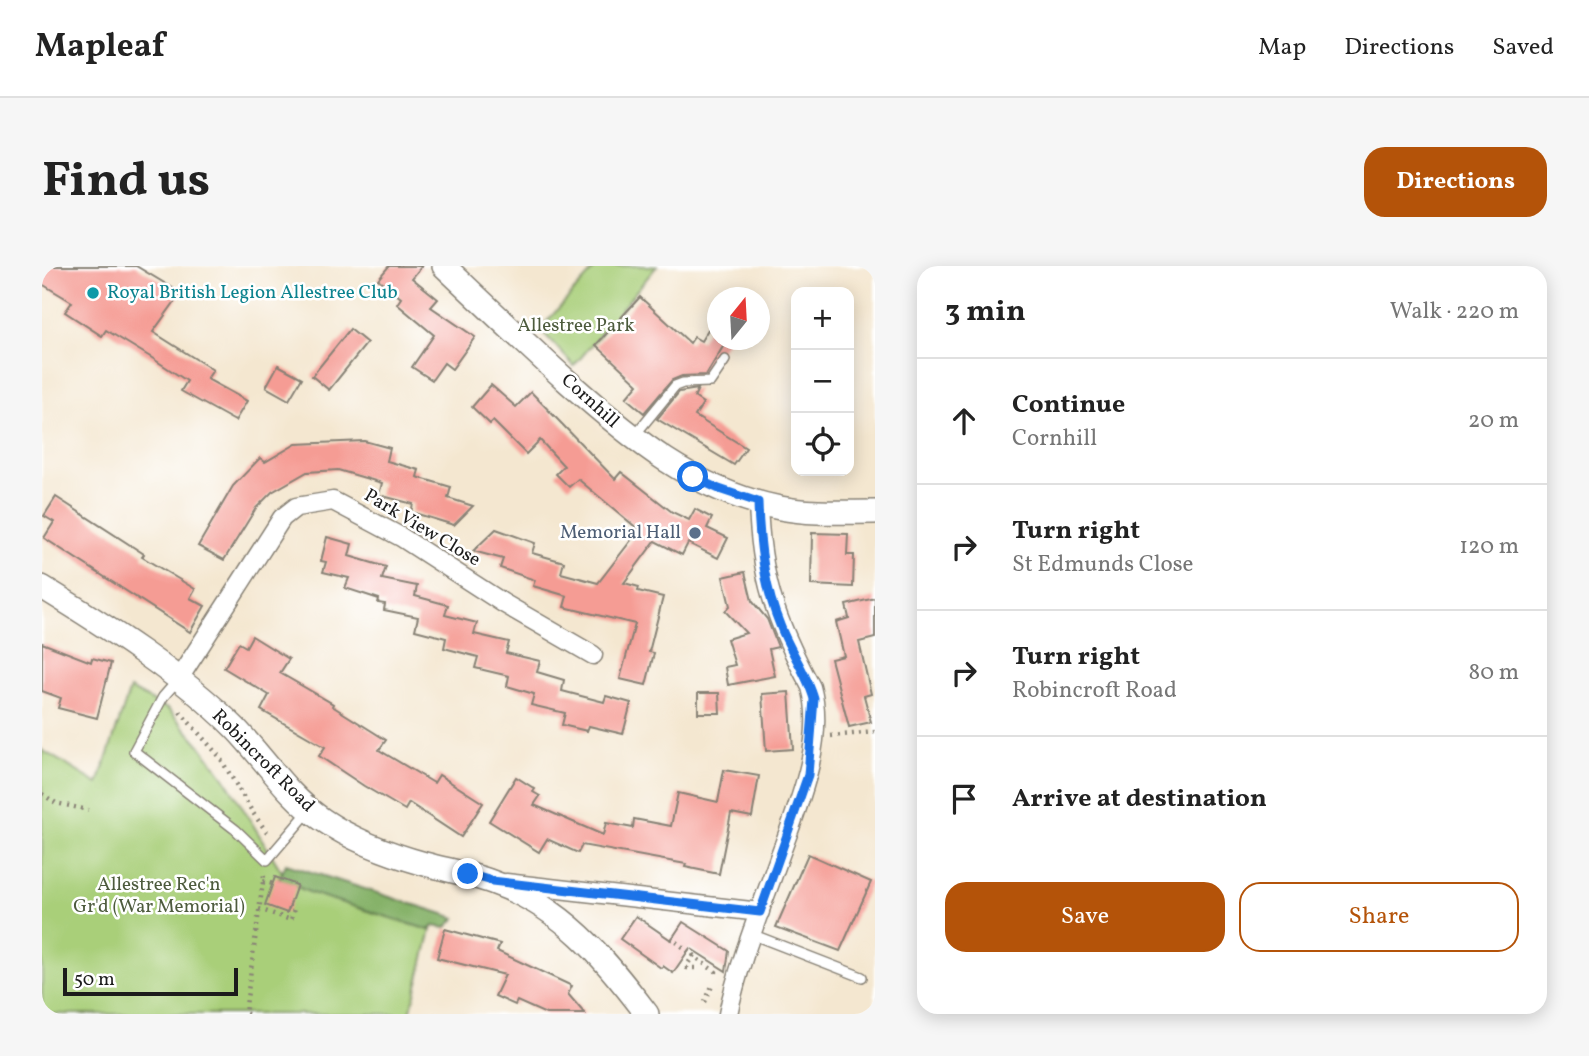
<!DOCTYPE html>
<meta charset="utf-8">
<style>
body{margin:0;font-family:Vollkorn,serif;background:#f6f6f6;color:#222}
.controls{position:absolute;right:21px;top:21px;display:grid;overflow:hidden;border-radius:14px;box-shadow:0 4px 18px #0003}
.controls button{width:63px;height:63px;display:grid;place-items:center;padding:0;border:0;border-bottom:2px solid #e0e0e0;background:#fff;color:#222;font:35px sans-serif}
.compass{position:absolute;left:665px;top:21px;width:63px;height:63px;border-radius:50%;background:#fff;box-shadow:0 4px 18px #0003;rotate:18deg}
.scale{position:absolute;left:21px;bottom:18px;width:175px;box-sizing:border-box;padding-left:7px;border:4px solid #1c1c1c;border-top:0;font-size:19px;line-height:24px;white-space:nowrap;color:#1c1c1c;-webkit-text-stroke:5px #fff;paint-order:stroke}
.stop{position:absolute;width:21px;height:21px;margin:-16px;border:5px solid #1a73e8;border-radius:50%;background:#fff}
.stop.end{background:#1a73e8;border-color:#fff;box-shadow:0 2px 7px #0008}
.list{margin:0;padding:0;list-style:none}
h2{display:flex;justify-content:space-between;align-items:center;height:91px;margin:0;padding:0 28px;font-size:30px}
h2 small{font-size:23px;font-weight:400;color:#767676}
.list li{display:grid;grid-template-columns:46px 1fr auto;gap:21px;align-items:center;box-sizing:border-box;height:126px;padding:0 28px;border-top:2px solid #e0e0e0}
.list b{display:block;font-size:26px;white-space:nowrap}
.list p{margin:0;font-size:23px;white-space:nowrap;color:#767676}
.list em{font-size:23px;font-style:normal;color:#767676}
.actions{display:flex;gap:14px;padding:21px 28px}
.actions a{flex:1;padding:16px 0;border:2px solid #b45309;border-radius:21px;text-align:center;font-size:24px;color:#b45309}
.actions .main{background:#b45309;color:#fff}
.icon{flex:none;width:38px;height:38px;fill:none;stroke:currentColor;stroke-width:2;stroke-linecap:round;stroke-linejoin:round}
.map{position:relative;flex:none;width:833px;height:748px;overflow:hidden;border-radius:21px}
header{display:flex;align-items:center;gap:42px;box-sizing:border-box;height:98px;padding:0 35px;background:#fff;border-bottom:2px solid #e0e0e0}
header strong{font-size:33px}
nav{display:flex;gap:38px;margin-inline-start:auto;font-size:24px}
.intro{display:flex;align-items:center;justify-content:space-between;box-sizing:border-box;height:168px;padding:0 42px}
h1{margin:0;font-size:49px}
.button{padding:18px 32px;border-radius:21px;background:#b45309;color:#fff;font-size:24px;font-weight:700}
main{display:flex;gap:42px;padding:0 42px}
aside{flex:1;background:#fff;border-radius:21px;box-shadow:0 4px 18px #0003}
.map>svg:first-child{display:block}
.green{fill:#a9cf79;stroke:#62764a;stroke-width:2}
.forest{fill:#86b269;stroke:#516742;stroke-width:2}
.building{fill:#f59c94}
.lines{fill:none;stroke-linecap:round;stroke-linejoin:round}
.service-casing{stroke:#888276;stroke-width:12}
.minor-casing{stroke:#888276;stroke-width:21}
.tertiary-casing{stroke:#888276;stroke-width:26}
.path{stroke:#888276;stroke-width:4.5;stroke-dasharray:2 5;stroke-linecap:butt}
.service{stroke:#fff;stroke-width:9}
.minor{stroke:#fff;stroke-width:18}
.tertiary{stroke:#fff;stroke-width:23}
.route{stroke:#1a73e8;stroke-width:9}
.culture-dot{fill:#0f9aa8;stroke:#fff;stroke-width:2.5}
.service-dot{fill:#5c6f8a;stroke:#fff;stroke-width:2.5}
.labels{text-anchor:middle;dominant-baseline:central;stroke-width:5;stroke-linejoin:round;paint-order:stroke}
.culture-label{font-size:19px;fill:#0d838f;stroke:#fff;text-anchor:start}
.park-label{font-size:19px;fill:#4d5b3d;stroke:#fff}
.street-label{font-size:19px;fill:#1c1c1c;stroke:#fff}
.service-label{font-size:19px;fill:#4e5e75;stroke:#fff;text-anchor:end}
</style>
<header>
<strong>Mapleaf</strong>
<nav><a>Map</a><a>Directions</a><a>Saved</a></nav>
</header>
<div class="intro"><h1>Find us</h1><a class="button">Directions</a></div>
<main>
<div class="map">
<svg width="833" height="748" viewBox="0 0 833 748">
<rect width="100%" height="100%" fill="#fff"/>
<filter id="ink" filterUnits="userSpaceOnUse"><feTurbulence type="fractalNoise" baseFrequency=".0143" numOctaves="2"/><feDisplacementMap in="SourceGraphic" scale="14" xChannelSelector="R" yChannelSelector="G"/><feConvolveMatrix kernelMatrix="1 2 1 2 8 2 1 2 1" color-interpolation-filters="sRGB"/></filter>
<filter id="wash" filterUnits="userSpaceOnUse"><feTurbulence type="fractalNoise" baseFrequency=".00686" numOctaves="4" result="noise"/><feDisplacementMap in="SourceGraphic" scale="28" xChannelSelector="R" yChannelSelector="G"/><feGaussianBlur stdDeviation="1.57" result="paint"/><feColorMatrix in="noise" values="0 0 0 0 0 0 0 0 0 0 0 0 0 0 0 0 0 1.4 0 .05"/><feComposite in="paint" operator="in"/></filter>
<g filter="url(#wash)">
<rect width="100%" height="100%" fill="#f4e7d0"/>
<g class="green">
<polygon points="555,0 615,0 532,100 498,63"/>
<polygon points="88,423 127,444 157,478 183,513 243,611 390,660 368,748 0,748 0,484 56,518"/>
</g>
<polygon class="forest" points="244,598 414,652 404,662 391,660 387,664 269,627 237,613"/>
<g id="blocks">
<g class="building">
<polygon points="0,0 94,0 139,27 111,66 171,104 165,113 205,135 193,155 139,125 145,115 110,92 64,64 60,70 23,46 30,36 0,18"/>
<polygon points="347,0 380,0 370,12 396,33 389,41 433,71 410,103 402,97 390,114 370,101 392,69 355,38 359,32 336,13"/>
<polygon points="598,31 648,77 652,71 659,75 676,47 676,74 685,74 664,109 640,110 630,114 602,147 584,132 596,118 554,79"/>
<polygon points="308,63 325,77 287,124 270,110"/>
<polygon points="236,99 260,112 247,134 224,121"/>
<polygon points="449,119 474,141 489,126 573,213 579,206 630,246 647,254 653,243 670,252 665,262 686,272 676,292 646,277 640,289 613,275 582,317 597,321 596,325 621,331 607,386 612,387 604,419 578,413 593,358 522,341 525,330 491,320 493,314 458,302 461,293 431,285 454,263 493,277 490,287 522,296 519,307 556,317 597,264 536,213 527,221 514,208 522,200 498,174 484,188 451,155 448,158 430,141"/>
<polygon points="656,123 652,131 661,137 653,150 704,182 692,199 615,153 637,126"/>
<polygon points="322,175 348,182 345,195 377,204 375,211 409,221 406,232 431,240 412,259 369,246 371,238 337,229 340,217 296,204 265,206 230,226 214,242 182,294 156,280 191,220 218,192 223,196 254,178"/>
<polygon points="14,231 102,288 100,291 153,323 148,332 163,340 148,366 2,272 12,256 2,250"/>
<polygon points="770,267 806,268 805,289 812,289 811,321 769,319"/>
<polygon points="285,271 310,278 307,290 344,301 340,313 375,320 373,330 406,339 403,349 435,357 432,368 467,376 464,387 498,395 495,406 522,414 520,425 562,436 564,430 589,437 581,468 547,460 545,465 520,459 523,447 489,439 492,428 465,420 467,410 433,402 436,391 402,382 404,372 373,364 376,351 342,344 343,338 336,337 337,333 303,322 307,312 281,306 284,296 279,295"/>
<polygon points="703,306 710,335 725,353 736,381 727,383 733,410 686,419 683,401 693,399 685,373 704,367 683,345 688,340 681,311"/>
<polygon points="833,332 833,372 817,376 829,428 822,430 829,456 807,461 789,393 802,390 794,356 807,352 804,339"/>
<polygon points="210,370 247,393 238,407 291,438 290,440 344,474 337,484 392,517 397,509 441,537 419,571 367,537 363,544 322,520 277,490 283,481 219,444 227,429 182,402 197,377 204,381"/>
<polygon points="0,377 49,396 50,392 69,397 55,452 16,442 19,432 0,425"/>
<polygon points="747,426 751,483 724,485 720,428"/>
<polygon points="656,427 677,427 678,447 656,447"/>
<polygon points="682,504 717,510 710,551 689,547 677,608 643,601 644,598 540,579 536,587 505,573 497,586 447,555 474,511 493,523 491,526 498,530 492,539 561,569 564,557 591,562 592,553 629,560 636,527 676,536"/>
<polygon points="766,588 829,616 798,685 734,661"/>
<polygon points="233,611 255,619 245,647 223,639"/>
<polygon points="594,650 629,674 641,656 687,685 684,705 648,682 631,707 621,700 619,702 578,673"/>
<polygon points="403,663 458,678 455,685 530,720 526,728 543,748 504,748 475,735 473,739 453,730 463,709 395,692"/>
</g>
</g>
</g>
<g filter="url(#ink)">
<use href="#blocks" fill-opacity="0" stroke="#888276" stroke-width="2"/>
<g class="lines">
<defs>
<g id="service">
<polyline points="592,170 633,120 641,117 668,116 683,94"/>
<polyline points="135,415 121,431 92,485 194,564 225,594 267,545"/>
<polyline points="709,668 820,711"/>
</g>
<g id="minor">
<polyline points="136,414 240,252 254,241 291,235 359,271 461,337 551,389"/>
<polyline points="464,617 718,646"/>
<path d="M686,748C697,694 720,641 738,589C756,540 784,474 769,421C734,356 718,311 716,236"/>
</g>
<g id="tertiary">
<path d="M402,0C443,39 484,78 526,116C589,172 652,225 738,242C769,248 801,246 833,246"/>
<path d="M0,321C64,360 140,409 193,462C223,493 245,530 281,554C312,575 347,588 383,598C405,604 428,608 450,616C521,641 561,690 605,748"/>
</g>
</defs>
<use href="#service" class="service-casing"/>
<use href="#minor" class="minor-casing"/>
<use href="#tertiary" class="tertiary-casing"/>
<g class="path">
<polyline points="138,446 177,490 211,547 227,569"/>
<polyline points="789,470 833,466"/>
<polyline points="0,528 14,537 46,544"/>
<polyline points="221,615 231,618"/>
<polyline points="217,643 249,654 252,643 247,641"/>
<path d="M628,672C645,683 657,695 674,706L673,710"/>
<polyline points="653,702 645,702 645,699 654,686"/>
<polyline points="663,736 670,720"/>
<polyline points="206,748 203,747 222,609"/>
</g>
<use href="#service" class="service"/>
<use href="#minor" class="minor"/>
<use href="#tertiary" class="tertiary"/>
</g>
</g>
<g class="lines" filter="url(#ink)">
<path class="route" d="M426,608L450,615L718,646L766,509L772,433C765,407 747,384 738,359C722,320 717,278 716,236L677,223L651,211"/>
</g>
<circle class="culture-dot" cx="51" cy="27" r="7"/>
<circle class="service-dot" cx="653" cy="267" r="7"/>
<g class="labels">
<g class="culture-label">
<text x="65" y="27">Royal British Legion Allestree Club</text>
</g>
<g class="park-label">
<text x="534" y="60">Allestree Park</text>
<text x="117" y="619">Allestree Rec'n<tspan x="117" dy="22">Gr'd (War Memorial)</tspan></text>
</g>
<g class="street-label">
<text transform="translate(548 135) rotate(42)">Cornhill</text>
<text transform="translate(380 262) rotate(31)">Park View Close</text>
<text transform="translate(221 495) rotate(45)">Robincroft Road</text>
</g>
<g class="service-label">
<text x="639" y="267">Memorial Hall</text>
</g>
</g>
</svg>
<div class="controls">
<button>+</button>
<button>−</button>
<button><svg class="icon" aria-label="locate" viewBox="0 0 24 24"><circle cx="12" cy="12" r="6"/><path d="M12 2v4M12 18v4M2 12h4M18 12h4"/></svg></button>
</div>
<svg class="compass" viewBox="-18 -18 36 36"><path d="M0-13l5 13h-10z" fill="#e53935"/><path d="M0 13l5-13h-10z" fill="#767676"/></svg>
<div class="scale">50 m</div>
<div class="stop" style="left:651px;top:211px"></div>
<div class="stop end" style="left:426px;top:608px"></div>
</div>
<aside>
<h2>3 min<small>Walk · 220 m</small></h2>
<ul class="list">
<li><svg class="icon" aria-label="ahead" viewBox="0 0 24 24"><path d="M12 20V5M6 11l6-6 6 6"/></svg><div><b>Continue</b><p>Cornhill</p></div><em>20 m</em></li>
<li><svg class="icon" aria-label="right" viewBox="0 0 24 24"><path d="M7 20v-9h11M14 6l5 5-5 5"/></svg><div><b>Turn right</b><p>St Edmunds Close</p></div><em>120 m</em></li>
<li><svg class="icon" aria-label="right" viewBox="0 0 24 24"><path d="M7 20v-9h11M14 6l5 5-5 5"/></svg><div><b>Turn right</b><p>Robincroft Road</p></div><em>80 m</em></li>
<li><svg class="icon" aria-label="arrive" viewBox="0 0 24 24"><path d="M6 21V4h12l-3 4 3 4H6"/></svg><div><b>Arrive at destination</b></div></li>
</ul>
<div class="actions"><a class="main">Save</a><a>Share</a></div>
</aside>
</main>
